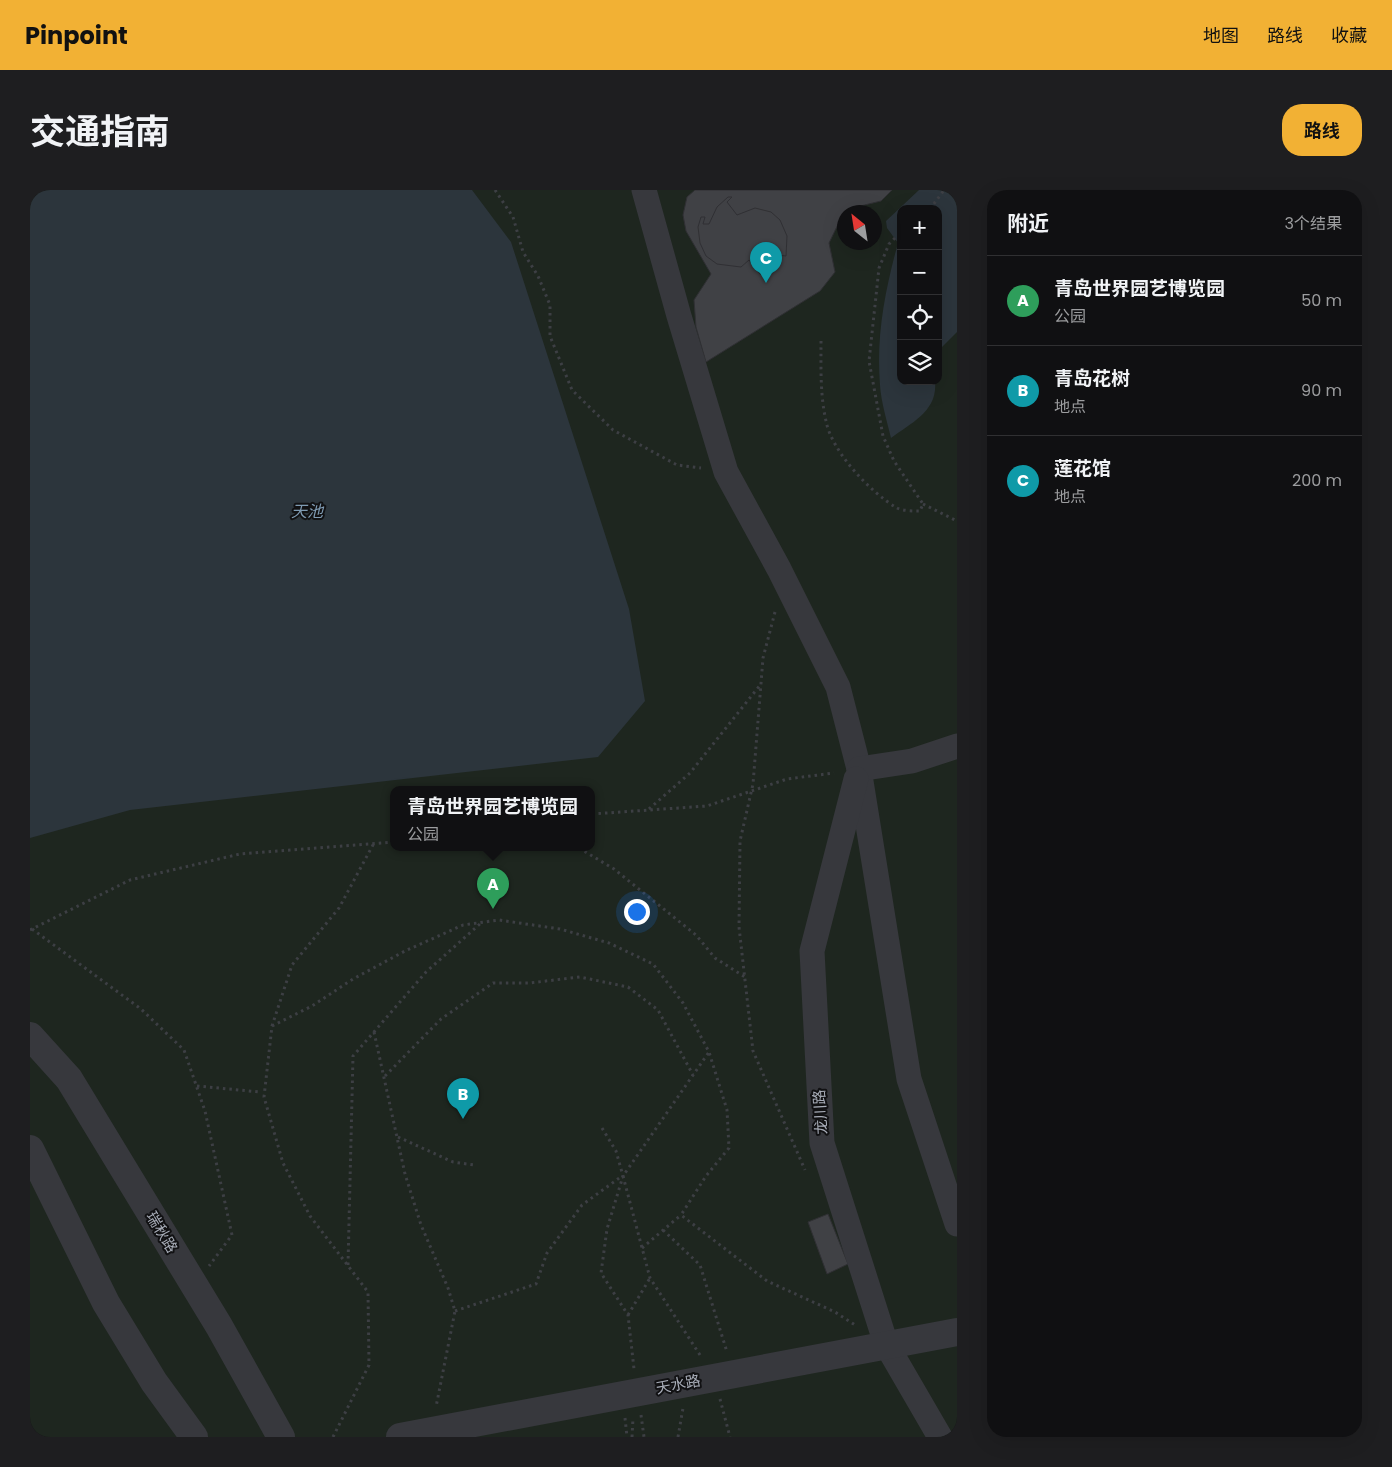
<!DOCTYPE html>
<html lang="zh">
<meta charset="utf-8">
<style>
body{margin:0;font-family:Poppins,"Noto Sans SC",sans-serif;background:#1e1e20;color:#f1f3f6}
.controls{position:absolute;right:15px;top:15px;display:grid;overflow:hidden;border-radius:10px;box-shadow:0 5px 20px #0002}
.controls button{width:45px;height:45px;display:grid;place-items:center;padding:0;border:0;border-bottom:1px solid #303032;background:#101012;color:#f1f3f6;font:25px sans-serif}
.compass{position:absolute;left:807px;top:15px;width:45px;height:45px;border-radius:50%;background:#101012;box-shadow:0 5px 20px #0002;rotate:330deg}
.you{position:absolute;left:606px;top:721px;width:18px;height:18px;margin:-12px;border:4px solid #fff;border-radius:50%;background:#1a73e8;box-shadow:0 0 0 8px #1a73e833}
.badge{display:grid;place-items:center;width:32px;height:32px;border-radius:50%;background:#f2b134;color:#fff;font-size:16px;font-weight:700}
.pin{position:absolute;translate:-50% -41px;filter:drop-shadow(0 1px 2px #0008)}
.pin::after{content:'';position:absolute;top:26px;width:18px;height:15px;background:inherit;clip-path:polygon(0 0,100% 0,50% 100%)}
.popup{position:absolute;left:360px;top:596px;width:205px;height:65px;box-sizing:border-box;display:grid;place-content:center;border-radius:10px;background:#101012;filter:drop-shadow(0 1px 4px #0005);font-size:16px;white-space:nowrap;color:#9c9d9f}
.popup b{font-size:19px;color:#f1f3f6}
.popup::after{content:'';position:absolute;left:50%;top:100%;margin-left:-10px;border:10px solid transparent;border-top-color:#101012}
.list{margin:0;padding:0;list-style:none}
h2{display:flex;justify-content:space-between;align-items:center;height:65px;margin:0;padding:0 20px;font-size:21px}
h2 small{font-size:16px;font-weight:400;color:#9c9d9f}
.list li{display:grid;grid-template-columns:32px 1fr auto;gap:15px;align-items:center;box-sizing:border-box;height:90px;padding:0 20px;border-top:1px solid #303032}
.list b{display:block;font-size:19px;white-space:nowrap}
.list p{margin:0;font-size:16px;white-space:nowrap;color:#9c9d9f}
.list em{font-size:16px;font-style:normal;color:#9c9d9f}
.icon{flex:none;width:28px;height:28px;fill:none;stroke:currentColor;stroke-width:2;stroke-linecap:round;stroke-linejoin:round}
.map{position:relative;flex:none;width:927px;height:1247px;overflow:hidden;border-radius:20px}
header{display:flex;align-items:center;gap:30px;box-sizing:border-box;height:70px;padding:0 25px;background:#f2b134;color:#111}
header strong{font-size:24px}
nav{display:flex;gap:28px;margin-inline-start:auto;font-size:18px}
.intro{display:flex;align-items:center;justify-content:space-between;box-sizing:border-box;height:120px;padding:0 30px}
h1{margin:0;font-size:35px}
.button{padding:12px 22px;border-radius:20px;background:#f2b134;color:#111;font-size:18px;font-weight:700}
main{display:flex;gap:30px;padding:0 30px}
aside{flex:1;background:#101012;border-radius:20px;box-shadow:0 5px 20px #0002}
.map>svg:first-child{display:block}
.green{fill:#1e261f;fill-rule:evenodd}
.water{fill:#2c353c}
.building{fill:#404145;stroke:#303034}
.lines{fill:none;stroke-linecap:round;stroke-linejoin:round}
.path{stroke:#3d3f44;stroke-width:3;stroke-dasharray:2.5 4;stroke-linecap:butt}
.minor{stroke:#37383d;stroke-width:25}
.tertiary{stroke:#37383d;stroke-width:28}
.labels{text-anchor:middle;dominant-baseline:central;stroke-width:4;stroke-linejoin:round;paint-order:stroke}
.street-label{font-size:15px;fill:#a8adb8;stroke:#111113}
.water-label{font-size:16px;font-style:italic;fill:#7f9bb3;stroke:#111113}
</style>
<header>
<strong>Pinpoint</strong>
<nav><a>地图</a><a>路线</a><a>收藏</a></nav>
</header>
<div class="intro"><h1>交通指南</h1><a class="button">路线</a></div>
<main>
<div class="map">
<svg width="927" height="1247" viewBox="0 0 927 1247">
<rect width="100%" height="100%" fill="#161618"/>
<path class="green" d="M0,0H927V1247H0ZM871,19H908V191H871ZM814,22H844V52H814ZM364,600H562V658H364Z"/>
<g class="water">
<polygon points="0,0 442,0 481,52 599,419 615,511 568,567 100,620 0,648"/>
<path d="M889,0H927V142L908,161V19H871V191H905C908,221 882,232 861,248C857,231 851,212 850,195C846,146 855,100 868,53L857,38L856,31Z"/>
</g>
<g class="building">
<polygon points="665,0 862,0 851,11 818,19 814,22 799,53 805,82 790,101 676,172 666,137 664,110 681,84 656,41 653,25 657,7"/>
<polygon points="698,7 702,7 697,12 707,25 725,18 741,22 750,30 757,46 756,66 746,65 738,81 731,85 719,70 711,77 687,74 676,66 670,53 668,37 671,27 675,27 673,34 679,34 687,17"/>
<polygon points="798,1024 818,1074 797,1084 778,1032"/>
</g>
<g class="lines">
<g class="path">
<polyline points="465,0 483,27 493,62 508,86 520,115 520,146 542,200 583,240 647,275 671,278"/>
<polyline points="900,19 914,0"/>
<path d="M791,151C791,177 790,205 796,231C802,262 840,302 867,318C873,321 883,321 890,321L893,314L864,271L853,246L839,171L849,78L859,54L871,42"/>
<polyline points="893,314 927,331"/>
<polyline points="745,422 733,468 723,594 710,651 709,737 723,861 775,980"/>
<polyline points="619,619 660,583 731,494"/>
<polyline points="562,624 677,616 757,589 804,583"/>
<polyline points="549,658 584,679 666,745 685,768 715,787"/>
<polyline points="2,739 111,819 154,860 175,921 202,1045 179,1076"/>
<polyline points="0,740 100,690 210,664 364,652"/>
<polyline points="242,836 282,816 323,789 375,761 433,735 469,730 530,739 579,753 623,774 653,813 679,862 697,920 699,958 676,986 651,1025 737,1091 805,1122 825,1135"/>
<polyline points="344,842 375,984 391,1035 418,1098 425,1121 406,1217"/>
<polyline points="355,886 411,829 463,793 499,793 550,787 598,797 628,820 663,885"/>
<polyline points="167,896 230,902"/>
<polyline points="572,938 586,961 593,986 577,1039 571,1083 598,1125 604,1179"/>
<polyline points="368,947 423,972 444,975"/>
<polyline points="633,1040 670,1075 697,1162"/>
<polyline points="612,1058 651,1025"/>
<polyline points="318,1075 323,866 396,782 451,733"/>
<polyline points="425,1121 506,1094 517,1063 552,1015 592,986"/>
<polyline points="598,1125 620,1088"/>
<polyline points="670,1165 620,1088 593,986 679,862"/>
<polyline points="690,1209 700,1247"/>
<polyline points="611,1225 614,1247"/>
<polyline points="595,1228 597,1247"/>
<polyline points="303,1247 339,1175 338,1102 280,1026 253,973 234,907 242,836 262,775 309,718 344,653"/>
<polyline points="602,1247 603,1228"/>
<polyline points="648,1247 653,1218"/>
</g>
<g class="minor">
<polyline points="614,0 649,126 696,282 749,379 808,497 829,579 879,889 927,1034"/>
<polyline points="829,579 882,571 927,556"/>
<polyline points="826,589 782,761 792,953 856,1154 910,1247"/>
</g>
<g class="tertiary">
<polyline points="0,846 39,889 189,1136 251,1247"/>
<polyline points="0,959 76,1113 124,1192 164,1247"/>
<polyline points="370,1247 927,1142"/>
</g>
</g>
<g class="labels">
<g class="street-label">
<text transform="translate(790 922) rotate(-93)">龙川路</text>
<text transform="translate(132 1042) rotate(59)">瑞秋路</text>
<text transform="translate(648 1194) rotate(-11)">天水路</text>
</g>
<g class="water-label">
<text x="277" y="321">天池</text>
</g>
</g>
</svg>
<div class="controls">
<button>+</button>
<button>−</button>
<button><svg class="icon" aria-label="locate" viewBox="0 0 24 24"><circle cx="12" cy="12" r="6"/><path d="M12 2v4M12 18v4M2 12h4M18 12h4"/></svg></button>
<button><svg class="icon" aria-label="layers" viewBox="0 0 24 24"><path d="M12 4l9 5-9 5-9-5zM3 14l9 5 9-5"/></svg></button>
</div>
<svg class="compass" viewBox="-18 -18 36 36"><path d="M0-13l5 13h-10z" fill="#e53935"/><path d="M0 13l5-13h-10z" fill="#9c9d9f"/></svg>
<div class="you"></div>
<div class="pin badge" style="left:463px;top:719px;background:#2e9e5b">A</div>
<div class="popup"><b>青岛世界园艺博览园</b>公园</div>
<div class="pin badge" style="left:433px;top:929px;background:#0f9aa8">B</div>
<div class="pin badge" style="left:736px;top:93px;background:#0f9aa8">C</div>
</div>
<aside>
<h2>附近<small>3个结果</small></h2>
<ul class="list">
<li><span class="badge" style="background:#2e9e5b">A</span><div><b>青岛世界园艺博览园</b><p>公园</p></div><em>50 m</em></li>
<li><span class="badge" style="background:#0f9aa8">B</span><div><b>青岛花树</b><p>地点</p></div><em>90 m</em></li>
<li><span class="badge" style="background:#0f9aa8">C</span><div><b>莲花馆</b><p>地点</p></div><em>200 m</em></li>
</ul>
</aside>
</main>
